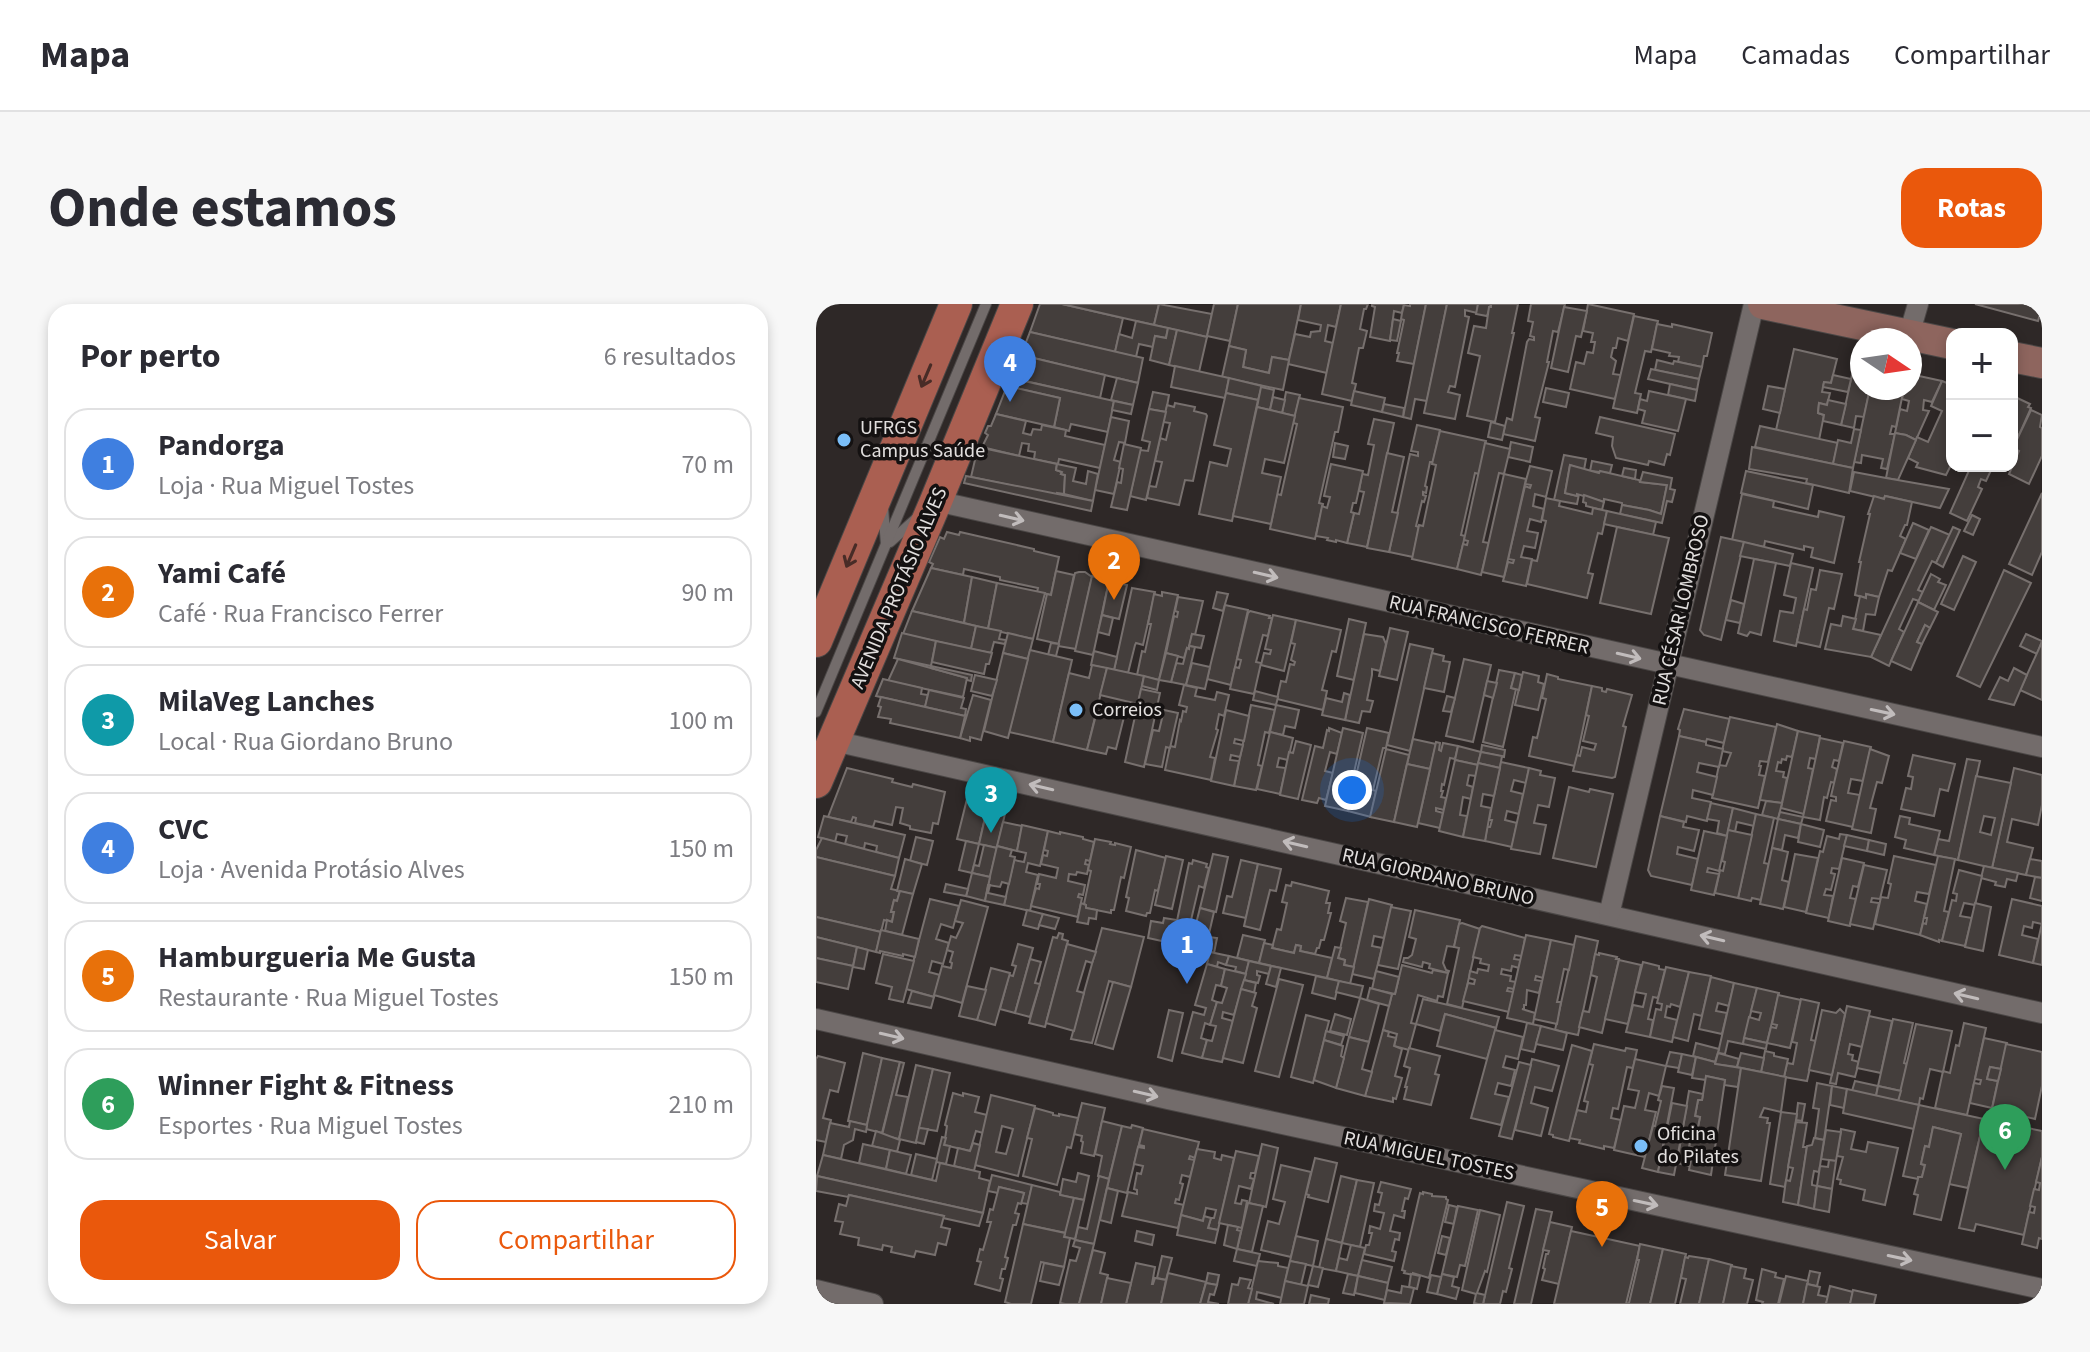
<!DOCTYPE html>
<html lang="pt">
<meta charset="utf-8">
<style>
body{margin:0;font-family:"Source Sans 3",sans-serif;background:#f7f7f7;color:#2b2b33}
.controls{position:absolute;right:24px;top:24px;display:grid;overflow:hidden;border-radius:16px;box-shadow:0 4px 12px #0003}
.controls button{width:72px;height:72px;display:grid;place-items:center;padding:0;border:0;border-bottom:2px solid #e1e1e2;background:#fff;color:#2b2b33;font:40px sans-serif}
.compass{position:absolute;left:1034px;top:24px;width:72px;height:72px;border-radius:50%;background:#fff;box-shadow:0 4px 12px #0003;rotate:103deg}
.you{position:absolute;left:536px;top:486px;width:28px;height:28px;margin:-20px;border:6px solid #fff;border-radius:50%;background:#1a73e8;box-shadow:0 0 0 12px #1a73e833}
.badge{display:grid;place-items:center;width:52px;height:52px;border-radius:50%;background:#ea580c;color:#fff;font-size:26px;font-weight:700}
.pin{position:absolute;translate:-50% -66px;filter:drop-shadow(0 2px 4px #0008)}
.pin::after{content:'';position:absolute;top:42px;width:28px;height:24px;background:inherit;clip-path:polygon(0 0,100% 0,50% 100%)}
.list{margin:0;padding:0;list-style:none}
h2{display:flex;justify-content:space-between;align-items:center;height:104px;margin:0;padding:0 32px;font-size:34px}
h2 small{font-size:26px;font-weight:400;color:#7c7c81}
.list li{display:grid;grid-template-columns:52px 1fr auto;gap:24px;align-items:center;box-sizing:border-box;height:112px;margin:0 16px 16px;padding:0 16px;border:2px solid #e1e1e2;border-radius:24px}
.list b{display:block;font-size:30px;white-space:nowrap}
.list p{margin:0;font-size:26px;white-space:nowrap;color:#7c7c81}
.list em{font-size:26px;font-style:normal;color:#7c7c81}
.actions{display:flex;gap:16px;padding:24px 32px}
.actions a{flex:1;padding:18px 0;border:2px solid #ea580c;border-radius:24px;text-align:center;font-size:28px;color:#ea580c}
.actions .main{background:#ea580c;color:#fff}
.map{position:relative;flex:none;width:1226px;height:1000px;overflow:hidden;border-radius:24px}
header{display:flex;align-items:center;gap:48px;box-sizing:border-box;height:112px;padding:0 40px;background:#fff;border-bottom:2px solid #e1e1e2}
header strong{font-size:38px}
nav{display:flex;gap:44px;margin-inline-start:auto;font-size:28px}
.intro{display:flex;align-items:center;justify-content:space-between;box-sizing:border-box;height:192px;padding:0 48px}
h1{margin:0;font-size:56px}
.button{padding:20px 36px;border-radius:24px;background:#ea580c;color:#fff;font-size:28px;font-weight:700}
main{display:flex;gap:48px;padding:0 48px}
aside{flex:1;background:#fff;border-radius:24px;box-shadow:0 4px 12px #0003}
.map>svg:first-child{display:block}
.building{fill:#443e3c;stroke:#77706e;stroke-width:2;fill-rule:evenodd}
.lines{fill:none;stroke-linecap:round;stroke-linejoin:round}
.lane-casing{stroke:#4b4746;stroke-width:12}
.street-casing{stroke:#4b4746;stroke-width:22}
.secondary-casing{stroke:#4b4746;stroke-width:32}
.primary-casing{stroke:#4b4746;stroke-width:34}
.lane{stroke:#736c6b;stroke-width:10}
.street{stroke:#736c6b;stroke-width:20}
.secondary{stroke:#8e655e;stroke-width:30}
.primary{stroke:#aa5f51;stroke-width:32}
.oneway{stroke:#482c27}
.oneway2{stroke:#c1bcbc}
.poi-dot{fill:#7abef8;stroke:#141111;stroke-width:3}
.labels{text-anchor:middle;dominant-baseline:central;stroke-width:7;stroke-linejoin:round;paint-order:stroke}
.poi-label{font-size:20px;fill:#e2dfde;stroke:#141111;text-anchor:start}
.street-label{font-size:20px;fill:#e2dfde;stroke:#141111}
</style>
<header>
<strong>Mapa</strong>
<nav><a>Mapa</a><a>Camadas</a><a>Compartilhar</a></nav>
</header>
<div class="intro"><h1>Onde estamos</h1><a class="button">Rotas</a></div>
<main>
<aside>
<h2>Por perto<small>6 resultados</small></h2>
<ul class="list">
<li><span class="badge" style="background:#3f7fe0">1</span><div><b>Pandorga</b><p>Loja · Rua Miguel Tostes</p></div><em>70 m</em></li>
<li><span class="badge" style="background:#e8710a">2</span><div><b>Yami Café</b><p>Café · Rua Francisco Ferrer</p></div><em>90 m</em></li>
<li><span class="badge" style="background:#0f9aa8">3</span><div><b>MilaVeg Lanches</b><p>Local · Rua Giordano Bruno</p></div><em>100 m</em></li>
<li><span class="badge" style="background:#3f7fe0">4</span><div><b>CVC</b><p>Loja · Avenida Protásio Alves</p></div><em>150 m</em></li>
<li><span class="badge" style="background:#e8710a">5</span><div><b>Hamburgueria Me Gusta</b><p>Restaurante · Rua Miguel Tostes</p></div><em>150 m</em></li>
<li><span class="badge" style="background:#2e9e5b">6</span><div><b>Winner Fight &amp; Fitness</b><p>Esportes · Rua Miguel Tostes</p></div><em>210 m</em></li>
</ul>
<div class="actions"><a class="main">Salvar</a><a>Compartilhar</a></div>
</aside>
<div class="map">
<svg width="1226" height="1000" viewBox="0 0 1226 1000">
<rect width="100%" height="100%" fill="#2e2827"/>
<g class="building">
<polygon points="224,0 246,0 307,14 299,48 214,28"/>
<polygon points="246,0 343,0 338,21"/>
<polygon points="343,0 396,10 391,33 338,21"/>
<polygon points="398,0 422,0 414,37 391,32"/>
<polygon points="422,0 485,0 473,56 456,53 453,69 427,63 430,46 413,42"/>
<polygon points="485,0 525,0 520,23 512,21 509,37 517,39 511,69 472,60 479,30 494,33 495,28 504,27 505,21 482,16"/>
<polygon points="525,0 552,0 550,5 548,5 544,25 551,27 547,44 543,44 536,79 540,80 536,97 506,90"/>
<polygon points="556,0 588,0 586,9 578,7 574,37 554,33 559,3 556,2"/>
<polygon points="594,0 610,0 598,60 581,57 583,49 581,49 588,16 585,15 586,9 588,1 594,2"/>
<polygon points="610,0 631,0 611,97 599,95 595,115 587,113"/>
<polygon points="631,0 662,0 661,9 649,6 649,12 653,13 639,83 634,82 632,88 644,91 639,115 608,109"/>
<polygon points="662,0 675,0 671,12 660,10"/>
<polygon points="675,0 702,0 696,29 698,29 679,118 651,112 664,52 652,49 658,22 670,24 673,3 675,3"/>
<polygon points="715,0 749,0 742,28 737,27 731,58 733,58 719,113 724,114 719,137 687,130 691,114 696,116 711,38 713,35 718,36 718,33 714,32 717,18 712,17"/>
<polygon points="772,0 818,10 812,37 802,34 800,44 797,44 795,53 800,57 797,70 805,71 799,95 754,85 760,58 768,60 771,48 777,49 779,38 775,38 777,29 767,27"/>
<polygon points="1159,0 1226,0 1226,3 1222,17"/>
<polygon points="748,3 771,7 765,33 760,32 752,68 735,64"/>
<polygon points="818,12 842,17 835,48 829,47 819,89 825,90 821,109 797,104"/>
<polygon points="577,15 585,17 581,37 574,36"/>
<polygon points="320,17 352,24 350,34 339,32 337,43 323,40 320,53 299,48 303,30 316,34"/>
<polygon points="841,20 856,23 856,20 896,29 891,52 888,52 886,63 862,58 863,53 853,52 854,49 836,45"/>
<polygon points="352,24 361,26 353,61 334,56 339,32 350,34"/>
<polygon points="361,26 391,33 383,68 353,61"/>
<polygon points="214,28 327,54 322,79 205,51"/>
<polygon points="413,42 430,46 427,63 453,69 456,53 473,56 467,86 406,73"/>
<polygon points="978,45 1021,55 1015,79 1008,78 1006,88 1014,89 1011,101 1003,99 1002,109 1008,111 1003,136 960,126"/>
<polygon points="1041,48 1046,50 1046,84 1054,84 1048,113 1040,112 1038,124 1025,121"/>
<polygon points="205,51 289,71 284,94 195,74"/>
<polygon points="841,56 857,60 858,57 886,63 883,75 839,66"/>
<polygon points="359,62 413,74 409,94 355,83"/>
<polygon points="835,65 883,75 881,86 832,75"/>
<polygon points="1094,70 1126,77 1116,98 1108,96 1107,106 1113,107 1100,136 1090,131 1079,129 1084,105 1091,107 1093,97 1086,95 1088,84 1094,84"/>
<polygon points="1017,71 1035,75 1032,88 1007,83 1008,78 1015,79"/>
<polygon points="195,74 298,97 292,128 255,120 253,127 238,123 244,94 191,82"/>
<polygon points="301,74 322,79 317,101 295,96"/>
<polygon points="413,74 446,82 442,96 410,89"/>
<polygon points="1126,77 1136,81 1136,159 1130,171 1100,163 1102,159 1092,154 1101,133 1112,138 1126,107 1115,102"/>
<polygon points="854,80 881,86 879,97 852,91"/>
<polygon points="191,82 244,94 238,123 180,110"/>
<polygon points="952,82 969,85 964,109 947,105"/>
<polygon points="445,83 458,86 454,106 441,103"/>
<polygon points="730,84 753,89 750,103 727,98"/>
<polygon points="1054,84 1079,88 1079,84 1088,84 1080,123 1076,122 1074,130 1079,130 1071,165 1065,164 1067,155 1046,151 1045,159 1038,158"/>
<polygon points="538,87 569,94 566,108 535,101"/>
<polygon points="833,87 870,95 862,127 826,119 829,107 822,105 824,95 831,97"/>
<polygon points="337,88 353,91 350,108 333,105"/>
<polygon points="470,88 484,91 479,112 466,109"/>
<polygon points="410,89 442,96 416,217 383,210 394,158 411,162 415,145 398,141"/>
<polygon points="1197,92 1214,100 1212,103 1215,104 1203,131 1196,128"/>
<polygon points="457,93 469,96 466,109 454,106"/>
<polygon points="483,94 527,103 522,128 519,128 503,199 507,200 499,235 454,225 461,190 465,191 481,120 477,119"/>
<polygon points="1012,96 1030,100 1025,121 1007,117 1008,111 1002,109 1003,99 1011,101"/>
<polygon points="298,97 317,101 315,110 296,106"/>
<polygon points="359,99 379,103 378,107 390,110 391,112 377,177 369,176 363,201 331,194 333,182 340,183 346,158 339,157 344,134 350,136 354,119 347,118 351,101 358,103"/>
<polygon points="568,100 588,104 587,113 566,108"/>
<polygon points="441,103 479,112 468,159 449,155 446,169 465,173 455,220 417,212"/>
<polygon points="333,105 350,108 330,196 314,192 324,146 332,147 334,138 326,136"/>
<polygon points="1215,106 1226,111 1224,123 1226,124 1226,152 1213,180 1193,170 1203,147 1197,144"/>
<polygon points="180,110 210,117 207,129 215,131 217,125 225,126 226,121 250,126 249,132 289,141 284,164 243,155 242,160 218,155 219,148 212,147 213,140 206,139 203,152 166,143 172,131 169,129 172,122 175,122"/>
<polygon points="295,113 313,117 309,139 303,138 298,156 305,158 298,190 279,186"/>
<polygon points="784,113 859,130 854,151 851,150 848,161 833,157 832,161 800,154 796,142 797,133 780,129"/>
<polygon points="558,115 578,119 551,243 531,239 538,209 543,210 548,188 543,187 546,170 552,171 558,141 552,140"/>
<polygon points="675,118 689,122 686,136 672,133"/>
<polygon points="601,121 624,126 617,158 614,158 609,182 611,183 610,189 607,188 607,191 610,192 608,198 606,197 600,222 603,223 597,253 573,248 594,150 602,152 602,148 595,147"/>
<polygon points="944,122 1022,139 1017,160 939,143"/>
<polygon points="1038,125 1045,126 1037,164 1017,160 1022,136 1035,139"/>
<polygon points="624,127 670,137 663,170 659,169 645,231 649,232 641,265 596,255 603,221 607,222 620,161 616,160"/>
<polygon points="1079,129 1090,131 1100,136 1082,176 1070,174"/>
<polygon points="695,138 717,143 714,158 692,153"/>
<polygon points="519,139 532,142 529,155 517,153"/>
<polygon points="669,139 694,145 688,170 683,169 667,238 673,239 665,271 641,265 647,240 651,241 652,237 648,236"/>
<polygon points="308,140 325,144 311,206 295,203 301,178 305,179 307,165 303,164"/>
<polygon points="162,143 241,160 240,166 246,168 245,170 249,171 248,190 241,189 241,191 155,173"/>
<polygon points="936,143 1037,164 1033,189 990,179 991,175 933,165"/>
<polygon points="571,149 588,153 576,208 582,209 573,248 551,244"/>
<polygon points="748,151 770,155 768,166 754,161 749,189 761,192 763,190 761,200 738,196"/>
<polygon points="776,157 796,161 794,169 774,167"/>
<polygon points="241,160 260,164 257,177 270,180 272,167 282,170 277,197 248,190 249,171 245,170 246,168 240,166"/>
<polygon points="515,160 547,167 540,199 537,199 535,208 538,209 531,239 520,236 520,238 511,236 512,234 500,232 506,202 511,204 514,193 508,192"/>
<polygon points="754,161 783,169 784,167 823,176 824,178 851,181 845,210 833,206 806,201 806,199 788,195 788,198 761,190 761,192 749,189"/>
<polygon points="714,162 736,167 730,193 719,190 717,202 728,205 725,218 714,215 711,227 722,229 719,244 708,242 705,253 716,255 710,282 687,277 692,258 697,259 698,256 692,255 709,182 714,184 715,181 709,180"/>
<polygon points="1155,162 1177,162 1170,177 1165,175 1162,183 1166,185 1151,217 1134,209"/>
<polygon points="808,164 820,166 819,175 806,172"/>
<polygon points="930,167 997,181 992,205 925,189"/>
<polygon points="827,168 856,174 854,185 859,186 856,198 851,197 846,219 804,210 806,201 833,206 845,210 851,181 824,178"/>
<polygon points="1038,168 1070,174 1133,185 1124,204 1069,192 1068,195 1034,187"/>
<polygon points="688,170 710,175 688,273 666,268"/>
<polygon points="150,172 277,197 275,207 148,179"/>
<polygon points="1226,189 1226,248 1216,271 1193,260"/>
<polygon points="926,190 958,197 957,203 1002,213 1003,207 1028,213 1018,259 995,253 997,244 988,242 988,246 949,237 948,243 916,236"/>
<polygon points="768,191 788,198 786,206 770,202 770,199 767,198"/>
<polygon points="1058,192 1068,195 1069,192 1096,198 1091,221 1089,221 1084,232 1090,235 1076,267 1072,266 1063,293 1050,290 1050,294 1039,291 1045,258 1043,258 1054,210 1052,210"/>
<polygon points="730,194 744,197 743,202 776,210 777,204 791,207 786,230 782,229 772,269 777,270 771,294 711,280 716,256 721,257 730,217 726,216"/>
<polygon points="791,207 840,218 837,231 788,220"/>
<polygon points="1156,211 1164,215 1157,231 1148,227"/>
<polygon points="1097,219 1113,226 1100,255 1084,249"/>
<polygon points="801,223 853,234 835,310 784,299"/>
<polygon points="1115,223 1134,231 1120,259 1116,257 1102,286 1107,288 1103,297 1097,295 1083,325 1088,328 1073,362 1055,353"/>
<polygon points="1137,223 1144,226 1127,263 1120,259"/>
<polygon points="131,228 143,231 144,228 218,245 218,247 243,253 235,291 221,288 222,284 184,276 184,273 148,265 147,271 115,264 117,260 113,258 124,233 128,235"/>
<polygon points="905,233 928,238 905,336 888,331 884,326"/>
<polygon points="928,238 977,250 974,262 924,252"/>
<polygon points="1147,252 1160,258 1138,306 1125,300"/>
<polygon points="938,255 960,259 945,331 934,328 931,332 922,329"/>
<polygon points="975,259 997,264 980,342 958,337 964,307 977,309 980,294 968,291"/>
<polygon points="115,264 156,273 148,319 96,307"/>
<polygon points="1004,266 1026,270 1018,305 1013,304 1004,343 981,338 988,305 991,306 995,285 1000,286"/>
<polygon points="1188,266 1215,279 1164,383 1141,372"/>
<polygon points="240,267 258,271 243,340 221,335 231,290 235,291"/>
<polygon points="263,268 269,268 276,273 260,345 242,342 259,269"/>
<polygon points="1115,270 1124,275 1122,278 1130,281 1118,306 1102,298"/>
<polygon points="276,272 293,277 277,351 259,347"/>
<polygon points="156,273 181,279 172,325 148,319"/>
<polygon points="293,277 311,281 303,315 286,311"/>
<polygon points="181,279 229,289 217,335 172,325"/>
<polygon points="316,284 339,288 327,341 320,339 319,341 312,369 298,366"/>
<polygon points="346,288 362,291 343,376 321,371 326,347 329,348 335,320 332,320 338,290 346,292"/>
<polygon points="401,288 412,290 407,307 397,304"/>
<polygon points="1050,290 1063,293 1059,311 1050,310 1047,327 1037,325 1044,292 1050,294"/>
<polygon points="362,293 387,297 379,331 376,330 373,345 371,344 368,354 350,349 358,312 361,313 362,308 359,307"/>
<polygon points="915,296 928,300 924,319 910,316"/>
<polygon points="1102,298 1122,308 1114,324 1109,321 1101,338 1106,340 1095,366 1075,357"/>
<polygon points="409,301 432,306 415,381 391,375"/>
<polygon points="96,307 160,322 155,345 87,330"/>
<polygon points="434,307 454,312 453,314 456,314 452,332 447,331 440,358 445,359 438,390 414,385 419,363 423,364 425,356 421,355 432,309"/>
<polygon points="286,311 297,314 293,331 282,328"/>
<polygon points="457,311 480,316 468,367 445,361 448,349 454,350 455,346 449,345"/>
<polygon points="1027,312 1040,315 1037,325 1065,331 1055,353 1009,345 1015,320 1025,322"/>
<polygon points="533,315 550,319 538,376 521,372"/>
<polygon points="480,316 525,326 520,348 516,347 506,386 511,387 507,406 461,395 465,377 470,378 474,360 478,361 479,358 475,356 479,340 475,339"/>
<polygon points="1109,321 1114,324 1106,340 1101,338"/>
<polygon points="160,322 185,327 183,335 190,336 189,340 178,338 175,349 155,345"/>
<polygon points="574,324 592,328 581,376 563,372"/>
<polygon points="86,329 120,337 115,362 78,354"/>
<polygon points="192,329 217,335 212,355 187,349"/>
<polygon points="376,330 388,332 385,344 373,342"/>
<polygon points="548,330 567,333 570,340 564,367 556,365 556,371 551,396 557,397 554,408 546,407 543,419 529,416"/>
<polygon points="1210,330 1226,337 1221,350 1204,342"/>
<polygon points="120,337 176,349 173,360 170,360 168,370 116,358"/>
<polygon points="1226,338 1226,396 1204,386"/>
<polygon points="235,339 243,340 240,352 232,351"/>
<polygon points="594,340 617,345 594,447 571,441"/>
<polygon points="373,342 379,343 370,381 355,378 360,359 367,360 371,344 373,345"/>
<polygon points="214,346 256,356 237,438 193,428"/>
<polygon points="278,347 301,353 298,366 275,361"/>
<polygon points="187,349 212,355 192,434 168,427"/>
<polygon points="350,349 362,352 355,378 343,376"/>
<polygon points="616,349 628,352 627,357 634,358 628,388 608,384"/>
<polygon points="82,355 151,374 147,393 72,377"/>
<polygon points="648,355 675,361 657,438 630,432"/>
<polygon points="376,359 394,363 389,385 370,381"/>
<polygon points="276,361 291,364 271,446 237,438 253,369 273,374"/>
<polygon points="115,362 156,371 155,377 151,376 151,374 115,364"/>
<polygon points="291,364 328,372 322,400 284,391"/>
<polygon points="1198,364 1211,371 1198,401 1173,395 1184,373 1192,377"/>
<polygon points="683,366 699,369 695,384 700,385 687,443 667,438"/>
<polygon points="707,368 723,372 722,378 728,380 722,406 699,401"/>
<polygon points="699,369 706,371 703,386 695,384"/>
<polygon points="731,370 742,373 742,375 776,382 759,462 713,452 717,433 721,434 730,395 726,394"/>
<polygon points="159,371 181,376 176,392 155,387"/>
<polygon points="328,372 343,376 341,386 326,382"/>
<polygon points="67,375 106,384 105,390 112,391 109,403 60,392"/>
<polygon points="671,377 681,379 677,394 668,391"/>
<polygon points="368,381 381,384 379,392 399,396 401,388 413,391 408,412 403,410 400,425 402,426 394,453 399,454 395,476 349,466 354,442 359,443 364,416 365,417 367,407 370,408 371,403 363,401"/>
<polygon points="776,382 786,384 786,387 790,388 791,385 816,391 807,422 810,423 799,473 796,474 757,467 761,451 764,452 766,443 778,446 780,440 767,437 773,412 770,411"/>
<polygon points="325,385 344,389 328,463 309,458"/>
<polygon points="113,386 148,394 145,404 150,405 149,412 109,403"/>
<polygon points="439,387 462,393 460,401 437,396"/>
<polygon points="528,389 534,391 529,416 506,411 510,394 526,398"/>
<polygon points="157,391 175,396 165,436 154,433 154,437 144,434"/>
<polygon points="631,392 639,394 635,408 627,407"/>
<polygon points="65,393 149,412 144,434 74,419 75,415 62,413 65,403 62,402"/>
<polygon points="435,401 459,406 453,429 449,428 442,461 446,462 440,486 418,482"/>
<polygon points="460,401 483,406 479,424 469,422 467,431 454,428"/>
<polygon points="868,405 914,415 908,439 891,435 890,438 863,432 864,426 862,425"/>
<polygon points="348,406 362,409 354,444 350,443 346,463 329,460 337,426 343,427"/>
<polygon points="410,406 433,412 428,437 419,435 418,439 427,441 424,453 415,451 414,456 423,457 418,482 395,477"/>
<polygon points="281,407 308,413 300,445 292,443 290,450 271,446"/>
<polygon points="914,413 960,423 952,458 944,457 943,462 945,462 943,471 949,472 942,504 896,494 903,461 910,462 915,449 906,447"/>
<polygon points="961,420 982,427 976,453 971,452 970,456 966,455 965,459 962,458 960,467 968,468 967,473 971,474 966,499 944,496"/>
<polygon points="513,424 526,429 521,450 514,448 509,467 517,469 510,496 503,494 501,499 486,496 499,442 507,444 511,426 513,427"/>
<polygon points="527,424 547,429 536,477 539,478 532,507 509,502"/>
<polygon points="551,424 573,429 570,444 567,444 557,486 560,487 555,513 532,507"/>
<polygon points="982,427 1004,432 1000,455 994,454 992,464 997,465 988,510 965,504"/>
<polygon points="454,428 477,434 472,456 463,454 461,463 470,464 464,490 441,485"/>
<polygon points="863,432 890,438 890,441 907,445 903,463 883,459 881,468 901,473 897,491 877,486 876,494 895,498 891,517 871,512 870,518 844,512"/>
<polygon points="1004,434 1027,439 1023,457 1018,456 1016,463 1021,465 1019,479 1015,478 1011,494 1008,493 1004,516 987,513"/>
<polygon points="597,435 620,440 614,465 591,460"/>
<polygon points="480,437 495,441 482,495 464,491 473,448 477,449"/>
<polygon points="1028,437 1055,443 1047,477 1035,475 1032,489 1044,491 1037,523 1010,517 1015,496 1020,497 1020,493 1015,492"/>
<polygon points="620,438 624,439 623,446 625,447 627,439 642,442 639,455 634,454 628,481 626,480 625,487 627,487 625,493 630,494 628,506 620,504 620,507 627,509 624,524 602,519"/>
<polygon points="666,441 689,446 688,453 665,448"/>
<polygon points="642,442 665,448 662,461 639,456"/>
<polygon points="570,445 593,451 578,518 554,513"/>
<polygon points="1054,445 1073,452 1066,479 1061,478 1054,504 1060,505 1055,529 1036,525"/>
<polygon points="665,448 686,452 684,464 662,459"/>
<polygon points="1097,451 1139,460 1132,487 1124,485 1118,512 1085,505 1090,484 1095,485 1097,473 1092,472"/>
<polygon points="1151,455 1164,457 1142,556 1118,551 1122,535 1133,537"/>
<polygon points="639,456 662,461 660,472 653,471 651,481 657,483 655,495 647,493 644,511 651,512 647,533 623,527"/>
<polygon points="685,458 713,464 710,479 698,476 695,487 707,490 703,510 691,507 689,516 701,519 696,543 669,537 671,523 674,523 676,516 673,516"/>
<polygon points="662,459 684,464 678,492 667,490 665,502 675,504 669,537 647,533"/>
<polygon points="591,460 614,465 601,523 578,518"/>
<polygon points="31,464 77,475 76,478 96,483 97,480 129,488 122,520 117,519 115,529 94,525 94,522 84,519 87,504 80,503 76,521 59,517 57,523 39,519 40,514 37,513 35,518 12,513"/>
<polygon points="713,464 725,467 724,471 739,474 733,503 722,501 718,519 730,521 724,550 695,545"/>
<polygon points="1198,464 1226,471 1226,501 1222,521 1196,515 1191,538 1217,544 1210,571 1176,564"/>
<path d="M1160,472L1195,479L1176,564L1142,556ZM1168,512L1179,514L1175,531L1164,528Z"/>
<polygon points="753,483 773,488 774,485 797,490 780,563 737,554"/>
<polygon points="151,495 172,500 163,540 141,535"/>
<polygon points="173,497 191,501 181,544 163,540"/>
<polygon points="950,497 966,499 962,515 946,511"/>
<polygon points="895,499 917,504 911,532 901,529 903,517 891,515"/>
<polygon points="917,504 940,510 938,522 921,518 919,528 912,526"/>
<polygon points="964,508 987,513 985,520 962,515"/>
<polygon points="940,510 958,514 948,559 953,560 945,596 936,594 935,597 922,594"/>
<polygon points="8,512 89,531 83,554 60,548 61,542 49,539 48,545 29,540 31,532 21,530 19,538 2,533"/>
<polygon points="844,512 868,518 867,523 883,526 878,547 862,543 861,550 882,555 876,581 835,572 832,566"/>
<polygon points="1084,512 1094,514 1093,520 1124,527 1118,551 1088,544 1090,536 1079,533"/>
<polygon points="962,515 985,520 982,534 969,531 966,546 956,544"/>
<polygon points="187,518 206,522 201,547 181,542"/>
<polygon points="985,520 1008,526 1004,543 982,538"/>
<polygon points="206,521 232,527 224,562 212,559 210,568 222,571 214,607 188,601 198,556 208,558 210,549 201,547"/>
<polygon points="912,526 936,531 922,594 899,589 904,566 907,567 909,558 906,557"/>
<polygon points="232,527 244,530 244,528 267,533 267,535 278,538 274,557 270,556 269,560 273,561 271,570 261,568 260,571 253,570 252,577 269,581 267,591 263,590 262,593 266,594 262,613 215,602 220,584 223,585 224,580 221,580 223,570 240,574 242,564 225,560 227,551 231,552 232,547 228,546"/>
<polygon points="888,527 911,532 903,567 892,564 891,568 903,570 898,591 875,586"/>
<polygon points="1024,530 1031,531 1023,565 1016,564 1015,569 1019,570 1015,586 1010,585 1008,591 1017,592 1013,614 990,609 1004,547 1007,548 1011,532 1023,535"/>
<polygon points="1031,531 1053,536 1051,547 1028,542"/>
<polygon points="100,533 117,537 111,561 94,557"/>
<polygon points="6,534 83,554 79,572 0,553 0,546"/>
<polygon points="279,535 295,538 294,540 299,541 299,539 315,543 308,574 305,573 298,606 295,606 295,609 270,604 270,601 268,600 275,567 272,566"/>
<polygon points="1053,536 1070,540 1068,551 1051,547"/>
<polygon points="150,537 163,540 156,569 143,566"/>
<polygon points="168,541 181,544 174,573 156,569 158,561 163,562"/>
<polygon points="181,542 196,546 194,552 199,553 193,580 186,578 184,583 172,581"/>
<polygon points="956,544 972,548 966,576 973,578 967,605 944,600"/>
<polygon points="320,546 350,554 342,587 339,586 334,609 331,609 330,612 310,607 313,594 310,593"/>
<polygon points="397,550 412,553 400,608 384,604"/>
<polygon points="979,550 1002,554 990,608 968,603"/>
<polygon points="350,552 367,556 356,605 339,601"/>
<polygon points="1078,552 1120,561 1113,590 1101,588 1099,597 1111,600 1104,631 1059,620 1065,593 1072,594 1075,580 1072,579"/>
<polygon points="1122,552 1139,555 1128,607 1133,608 1126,637 1123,636 1123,638 1104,631 1107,619 1110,620 1111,614 1108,614"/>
<polygon points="0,553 79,572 75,585 84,587 81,597 78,596 75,608 78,608 76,618 68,616 65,628 0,613"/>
<polygon points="1026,554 1048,559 1042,583 1037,582 1034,594 1040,595 1034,622 1012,617"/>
<polygon points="89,555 106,560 97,590 81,587"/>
<polygon points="1214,555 1226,557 1226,574 1210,571"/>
<polygon points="377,556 391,560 390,563 393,564 388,584 383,582 372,629 377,630 374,643 359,640 360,636 357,636 373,559 376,560"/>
<polygon points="425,556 442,560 430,614 407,609 411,592 416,593"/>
<polygon points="442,560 465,565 460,587 454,586 444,626 428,622"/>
<polygon points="1048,561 1071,566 1064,595 1056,594 1055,598 1063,599 1057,625 1034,620"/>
<polygon points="1168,562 1202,569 1200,577 1191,575 1189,583 1179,581 1180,578 1165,574"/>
<polygon points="1143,566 1166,572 1159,601 1148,599 1144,612 1156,614 1149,642 1126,637 1136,596 1140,597 1141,590 1137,589"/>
<polygon points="156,569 174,573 169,597 150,592"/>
<polygon points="1219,573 1226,574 1226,597 1214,594"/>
<polygon points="476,578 513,587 510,599 514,599 512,609 515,609 508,636 505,636 503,644 501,644 499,650 484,647 485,642 480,641 478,649 456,644 461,625 465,626 471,599 466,598 470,581 475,582"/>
<polygon points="130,580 152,585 150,592 128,588"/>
<polygon points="172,581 174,581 172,589 190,593 188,601 169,597"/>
<polygon points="84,587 97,590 86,631 69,627 71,616 76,618 78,608 75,608 78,596 81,597"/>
<polygon points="530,594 552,598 538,663 528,661 529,656 522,654 530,619 524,617"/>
<polygon points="114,595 143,602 137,624 125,620 120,635 133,639 127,660 116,657 113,668 124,671 118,693 90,685"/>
<polygon points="553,595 576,601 568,634 558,632 556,642 566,644 558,675 536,670"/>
<polygon points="1196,595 1226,602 1226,620 1217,618 1216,624 1208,622 1206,631 1222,635 1217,659 1183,651"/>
<polygon points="145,596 172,603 146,699 118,691 126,662 135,664 136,659 134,658 137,648 131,646 135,632 140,634 147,619 139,617"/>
<polygon points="265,599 270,601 270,604 281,606 280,615 273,614 272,620 261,618"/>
<polygon points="1159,599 1175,603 1167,647 1149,643"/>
<polygon points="575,603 595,607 582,665 562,661"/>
<polygon points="384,604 398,608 389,647 374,643"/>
<polygon points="211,606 227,610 222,625 207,621"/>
<polygon points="599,606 644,616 638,643 631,642 627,659 630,666 633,667 632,669 613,664 614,660 607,658 606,663 587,658 588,654 592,654 596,651 600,635 593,633"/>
<polygon points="227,610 243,614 239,625 223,621"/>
<polygon points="0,613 65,628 60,648 0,633"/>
<polygon points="348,614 361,616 355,639 332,634 335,617 347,619"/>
<polygon points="646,619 664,625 646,704 631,700 643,644 638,643 643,620"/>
<polygon points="1226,619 1226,661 1217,659"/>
<polygon points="666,622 709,634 706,652 699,651 698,655 705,656 703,664 696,662 695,667 686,665 685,670 695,672 694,677 700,678 698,685 692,684 691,687 698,688 693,708 647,697 652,679 658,680 659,676 653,674 654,667 661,669 662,665 672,667 673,661 664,659 665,655 657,653 664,624"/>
<polygon points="286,624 328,633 315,683 293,677 276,739 255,735"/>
<polygon points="65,626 103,635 99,653 87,650 87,652 64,647 64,649 60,648"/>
<polygon points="243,629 247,630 246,635 252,637 229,723 213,719 237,633 241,634"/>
<polygon points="427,631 449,636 443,659 421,654"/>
<polygon points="710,631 735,636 727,674 720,672 719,676 726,677 723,689 711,686 710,701 708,701 708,705 706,705 719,709 717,720 691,714"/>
<polygon points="760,632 782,637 762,731 739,726"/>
<polygon points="0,633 41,643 37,662 0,654"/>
<polygon points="393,633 401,634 398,649 390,647"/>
<polygon points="735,636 758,641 753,666 748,665 741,698 745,698 741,720 718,715"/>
<polygon points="448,639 457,641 456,644 478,649 480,641 485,642 484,647 516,654 511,674 443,659"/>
<polygon points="202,640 217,644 199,709 184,705 193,671 197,672 200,662 196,661"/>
<polygon points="251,640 280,648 276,659 270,657 261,687 268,689 258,727 230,719"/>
<polygon points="41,643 52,646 48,665 37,663"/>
<polygon points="519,643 525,644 522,654 529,656 528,661 538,663 534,680 511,674"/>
<polygon points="394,648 413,652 410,661 402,658 401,663 391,660"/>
<polygon points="783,649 801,653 800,655 803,655 786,729 763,723 767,707 773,708 781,673 775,671 779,650 783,651"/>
<polygon points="67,650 98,657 87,698 73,695 76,683 60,679"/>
<polygon points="413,652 433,657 430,670 419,667 420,663 410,661"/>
<polygon points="0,654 37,662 32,685 0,678"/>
<polygon points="214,655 225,658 219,679 224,680 214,713 199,709"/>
<polygon points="803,656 825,661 812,720 789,715"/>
<polygon points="433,657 455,662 453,670 441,667 441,671 444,672 442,679 428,676"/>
<polygon points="827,658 843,662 843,665 849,666 842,694 837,693 832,715 837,716 834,733 810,728 817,701 827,703 830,690 819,688"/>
<polygon points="391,660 409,665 405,682 400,681 396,696 401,698 394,721 389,719 385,734 391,736 386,754 366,749 377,708 388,711 390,704 379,701"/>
<polygon points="586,661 616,669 617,666 632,669 627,693 622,692 621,697 602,691 595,719 600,720 593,746 578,742 581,730 567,726 576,690 579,690"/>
<polygon points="455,662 465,664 460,683 450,680"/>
<polygon points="850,663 873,668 864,703 855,700 854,703 851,702 849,713 861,716 856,738 834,733 840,705 845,706 846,700 841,699"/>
<polygon points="175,664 194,669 179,721 161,716"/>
<polygon points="409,665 430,670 418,711 407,708 406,714 417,717 406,758 386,754 391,736 396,737 400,722 394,721 401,698 406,699 411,684 405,682"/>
<polygon points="560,667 583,673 579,690 556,685"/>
<polygon points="873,668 895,672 886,712 878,710 872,737 857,733"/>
<polygon points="500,672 523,677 519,695 496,689"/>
<polygon points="895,673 918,679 913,702 902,699 900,707 911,709 906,730 883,725"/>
<polygon points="463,675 487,681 463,773 439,767"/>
<polygon points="428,676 440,679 438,689 425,685"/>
<polygon points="523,677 547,682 544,694 520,688"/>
<polygon points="297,678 315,683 297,745 279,740"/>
<polygon points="918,679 941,684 927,740 912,737 909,750 902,749"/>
<polygon points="151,682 170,686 161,716 143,712"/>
<polygon points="554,684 576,690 573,702 551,696"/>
<polygon points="941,684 963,689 951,739 928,734 933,713 943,716 945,709 935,707"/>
<polygon points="425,685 440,689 436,702 441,704 427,759 407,754"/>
<polygon points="96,687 118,693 115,704 92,699"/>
<polygon points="962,691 985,696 974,744 951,739 955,723 960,724 961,721 956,720"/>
<polygon points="544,694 563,700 553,738 533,733"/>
<polygon points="607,695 683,713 680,724 629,710 624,727 600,720"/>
<polygon points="985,695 1003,699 995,736 1000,737 991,777 968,773 971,759 977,760 981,739 976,738"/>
<polygon points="1031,702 1054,707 1046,743 1034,740 1032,750 1037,751 1036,756 1043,758 1039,773 1022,769 1020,780 1014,779"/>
<polygon points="353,706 367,709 356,757 342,753"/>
<polygon points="1006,706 1020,709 1024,705 1029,710 1016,771 993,766"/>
<polygon points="519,710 535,715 531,731 514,727"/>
<polygon points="629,710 680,724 671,755 621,742"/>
<polygon points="490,711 513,717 497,779 475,773"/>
<polygon points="1053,712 1076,717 1065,769 1041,764"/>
<polygon points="1077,715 1097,719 1088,759 1091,760 1085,787 1062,782"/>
<polygon points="711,719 725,722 718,748 705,745"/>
<polygon points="1148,719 1170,724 1151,811 1119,804 1127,767 1134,769 1140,741 1143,742"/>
<polygon points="1100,720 1136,727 1127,768 1114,765 1107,795 1104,794 1103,801 1082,797"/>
<polygon points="725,722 751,729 747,746 720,740"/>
<polygon points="567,726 573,728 572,732 580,734 578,742 586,745 579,772 586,774 580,795 577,794 577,798 549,792"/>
<polygon points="679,726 707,733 702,755 690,752 687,763 699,766 695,782 682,779 679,790 693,793 685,821 655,814"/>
<polygon points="510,727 528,732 525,741 508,736"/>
<polygon points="533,733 553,738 546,765 556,768 549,792 520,784"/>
<polygon points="928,734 951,739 950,745 927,740"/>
<polygon points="1168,734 1191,739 1185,765 1174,763 1171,775 1182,777 1176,804 1154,799 1158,779 1164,780 1165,776 1159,775"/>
<polygon points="508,736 527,742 525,752 528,754 520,784 498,776"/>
<polygon points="880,739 903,745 899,758 877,752"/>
<polygon points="778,740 809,747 810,744 821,746 817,764 811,763 802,805 797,804 795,814 805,816 798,844 788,842 788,845 763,839 764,836 753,834 761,806 770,808 772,798 768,797 777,761 773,760"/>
<polygon points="1190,740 1226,748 1226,782 1219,815 1176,805"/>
<polygon points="756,741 776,747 753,837 737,833 737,831 733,830"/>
<polygon points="593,744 624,752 619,770 623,771 615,801 588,795 591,783 589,783 594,764 588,762"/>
<polygon points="949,747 958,749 958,752 972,755 968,773 945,768"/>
<polygon points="854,748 866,750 863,764 850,762"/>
<polygon points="47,749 66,754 51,821 32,817"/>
<polygon points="902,749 923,755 921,763 899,760"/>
<polygon points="925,749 948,754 945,768 921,763"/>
<polygon points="866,750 880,753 876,771 862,768"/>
<polygon points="2,752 29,759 22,788 14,786 7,814 15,816 10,838 0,836 0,755"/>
<polygon points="880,753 899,758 899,760 925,764 922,783 908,781 909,776 890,772 890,776 876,774"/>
<polygon points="66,754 84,758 66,829 50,825"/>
<polygon points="716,755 743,762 736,787 719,783 715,799 732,804 725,832 699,826"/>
<polygon points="819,755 850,762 843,792 833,789 829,806 840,808 829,853 798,846 808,802 819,804 823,787 812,785"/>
<polygon points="84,758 88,759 80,791 92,793 83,835 66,831"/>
<polygon points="703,758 715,761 696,835 683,832"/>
<polygon points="100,761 117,765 100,839 83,835"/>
<polygon points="1174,763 1185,765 1182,777 1171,775"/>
<polygon points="925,764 970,773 965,808 948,804 944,813 952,814 951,819 954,819 945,877 909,871"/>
<polygon points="117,765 134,769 121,827 103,824"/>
<polygon points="890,772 909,776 895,871 873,866 877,844 873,843 876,827 881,828 884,813 879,812 882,796 886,796"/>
<polygon points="1039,777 1062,782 1060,792 1036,787"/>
<polygon points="1001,779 1016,782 1008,836 999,834 1003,805 997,804"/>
<polygon points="846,782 858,784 842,868 826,864 837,822 839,822 845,797 842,796"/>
<polygon points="1016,782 1031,785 1028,804 1014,801"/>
<polygon points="1062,782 1085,787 1082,797 1060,792"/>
<polygon points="1031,785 1103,801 1098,825 1027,809"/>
<polygon points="873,787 887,790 886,796 882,796 879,812 884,813 881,828 876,827 873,843 877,844 873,862 861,859"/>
<polygon points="137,789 147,792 147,789 163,793 159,808 171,811 167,829 160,827 154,847 128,841 131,822 129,821"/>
<path d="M175,791L219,802L202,872L159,861ZM186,822L197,825L190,850L180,848Z"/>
<polygon points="266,799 289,804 278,852 265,849 267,838 265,837 266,832 258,830"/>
<polygon points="856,799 871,802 858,871 842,868"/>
<polygon points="982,799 989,800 986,817 980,816"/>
<polygon points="1103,801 1168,815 1152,884 1133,880 1145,830 1117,823 1113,843 1109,842 1105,860 1109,861 1106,873 1102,873 1102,875 1087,872"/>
<polygon points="219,804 237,809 237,811 243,812 243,810 262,814 255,844 251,843 241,881 207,872 216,835 211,834"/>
<polygon points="965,808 981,810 969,883 954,880"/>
<polygon points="1168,815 1226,827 1226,853 1208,931 1160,920 1158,927 1143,924"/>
<polygon points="34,817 51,821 50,828 39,825 37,836 28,841 25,855 7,851 14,819 33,823"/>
<polygon points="286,817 306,822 293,875 282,872 286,852 279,850"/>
<polygon points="980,818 991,819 987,843 991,843 982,901 967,898 970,876 974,877 977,864 972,863"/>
<polygon points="316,821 327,824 311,889 291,884 306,822 315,824"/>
<polygon points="1117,823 1145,830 1125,916 1098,910 1102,891 1098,890 1102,875 1102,873 1106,873 1109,861 1105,860 1109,842 1113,843"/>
<polygon points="103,824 112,825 108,840 100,838"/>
<polygon points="327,825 383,838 379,854 374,852 373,855 379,856 374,873 366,871 364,879 367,880 363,896 360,895 359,899 368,901 362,924 306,912 312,888 321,890 321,886 318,885 321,869 325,870 327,862 318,860 322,843 328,844 328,842 323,841"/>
<polygon points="1025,825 1039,828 1035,845 1050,848 1052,838 1082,844 1069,901 1047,896 1049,886 1024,880 1025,876 1021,875 1027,853 1021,852"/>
<polygon points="1010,826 1025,828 1020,857 1005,855"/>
<polygon points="60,827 84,836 81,848 56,842"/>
<polygon points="126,833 130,834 128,841 134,842 130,860 120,858"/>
<polygon points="998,834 1008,836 1003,868 998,867 996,878 996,881 1001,882 998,905 982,901 991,842 996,841"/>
<polygon points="157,839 164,841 158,867 138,862 142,844 154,847"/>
<polygon points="47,840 74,846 70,865 43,859"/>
<polygon points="446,840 462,844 450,903 433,899"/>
<polygon points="381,845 399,848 398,854 405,856 406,851 418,854 402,926 392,924 395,914 398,914 400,906 390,904 387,917 365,911"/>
<polygon points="74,846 95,851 90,870 70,865"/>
<polygon points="420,847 443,852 439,869 435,869 434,874 438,875 435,885 423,882 419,899 425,900 426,896 431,897 426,924 403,919"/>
<polygon points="100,850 121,855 116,876 95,871"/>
<polygon points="7,851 120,877 124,859 164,868 163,874 174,877 167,909 1,872"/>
<polygon points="1226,853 1226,935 1223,934 1221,944 1206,940 1213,908 1218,909 1219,903 1214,902 1218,885 1223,886 1224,879 1220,878"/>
<polygon points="499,854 521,859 512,898 492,893 493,891 490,890"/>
<polygon points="1013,856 1020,857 1016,885 1001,882 1004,862 1012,863"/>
<polygon points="465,861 495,868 475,953 445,946 452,917 463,920 469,898 457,895"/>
<polygon points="262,869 273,872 268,896 244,891 247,875 260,878"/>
<polygon points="176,871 216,881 212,900 205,899 208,889 183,883 182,889 172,887"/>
<polygon points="1,872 167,909 163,922 127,914 128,912 33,891 32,893 0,887"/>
<polygon points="283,872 293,875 278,940 259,936 262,923 271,925"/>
<polygon points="525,872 541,876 526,939 510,935"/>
<polygon points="541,876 558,879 544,943 526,939"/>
<polygon points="565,878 595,885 592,895 589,894 586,907 589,907 588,914 578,911 574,927 584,929 583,936 579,935 576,947 580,948 578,957 548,950 550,941 553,941 556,929 553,929 554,922 564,925 568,909 558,907 559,900 563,901 566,889 562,888"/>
<polygon points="216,881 244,888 244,891 258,894 250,929 207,920"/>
<polygon points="1001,882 1016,885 1013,908 998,905"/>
<polygon points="183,883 208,889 205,900 202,899 199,909 203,910 200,921 197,921 189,953 192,954 189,965 186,965 184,974 187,975 184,987 159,980 165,958 161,957 164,945 167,946 175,918 171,918 174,905 177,906"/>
<polygon points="291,884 302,887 295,919 284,916"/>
<polygon points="607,888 616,890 616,892 630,893 630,895 632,896 613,974 597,969 597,971 588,969 589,967 586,966 604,889 607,890"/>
<polygon points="33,891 128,912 125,923 134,925 130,941 122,939 119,951 100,947 98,953 75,948 76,943 67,941 66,946 42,941 43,934 24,930 27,918 19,917 23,900 30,902"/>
<polygon points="258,894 268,896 259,935 248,933"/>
<polygon points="691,898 708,902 693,964 696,965 690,988 687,987 684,1000 667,1000"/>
<polygon points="432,899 447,902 436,948 421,945"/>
<polygon points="633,901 641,903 638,920 629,918"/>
<polygon points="642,902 662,906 649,962 644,961 641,973 626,970"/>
<polygon points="720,905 736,908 715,1000 698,1000"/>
<polygon points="664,906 684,911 671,968 669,967 661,989 669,991 667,1000 662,1000 658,999 660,990 646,986"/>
<polygon points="365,911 387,917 388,912 395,914 392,924 402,926 399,939 361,931"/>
<polygon points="734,918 756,923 743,980 726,976 729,965 727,964 730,950 732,950 733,947 727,946"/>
<polygon points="207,920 249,929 248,933 254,934 248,963 225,958 215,1000 195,1000 189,998"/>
<polygon points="412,921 422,923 421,926 425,927 421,945 408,941"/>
<polygon points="321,927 338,931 336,941 319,937"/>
<polygon points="755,927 824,942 810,1000 738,1000"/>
<polygon points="480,932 502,937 497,962 474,957"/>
<polygon points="626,932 634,934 630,951 622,949"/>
<polygon points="510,935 526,939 520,967 503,964"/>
<polygon points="259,936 278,940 263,1000 249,1000 244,999 254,956 260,957 264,944 257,942"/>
<polygon points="824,940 847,945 834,1000 810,1000 813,999 823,956 821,956"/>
<polygon points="535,941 549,944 542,972 520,967 523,954 531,956"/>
<polygon points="421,945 444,950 441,962 418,957"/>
<polygon points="847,945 870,950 859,1000 834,1000"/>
<polygon points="277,946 289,949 284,969 292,971 285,1000 263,1000"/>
<polygon points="346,952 356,954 350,976 341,974"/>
<polygon points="873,952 893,955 883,1000 864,1000 870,975 865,974 869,953 872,954"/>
<polygon points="893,955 916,961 907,1000 883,1000"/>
<polygon points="546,956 576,963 572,979 542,972"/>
<polygon points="442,957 462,959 462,962 472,964 466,994 441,988 440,995 458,1000 432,1000"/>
<polygon points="474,957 490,960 485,981 469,977"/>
<polygon points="228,959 248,963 243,981 224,977"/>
<polygon points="320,959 339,963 336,980 337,980 339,974 350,976 345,1000 310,1000"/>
<polygon points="497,962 507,964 502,983 492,981"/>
<polygon points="915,962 930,965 928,974 937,976 931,1000 907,1000"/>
<polygon points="946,965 960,969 959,973 968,975 962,1000 946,1000 947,998 940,996"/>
<polygon points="994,967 1004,969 1001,982 991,980"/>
<polygon points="352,969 390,978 384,1000 345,1000"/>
<polygon points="392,969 403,971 401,981 390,979"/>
<polygon points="532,970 542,972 538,991 527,989"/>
<polygon points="595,970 604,972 601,985 593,983"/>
<polygon points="626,970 638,973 636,982 643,984 640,995 621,990"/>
<polygon points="615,971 625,973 621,990 611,988"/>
<polygon points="542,972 572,979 569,996 539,989"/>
<polygon points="970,972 992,977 987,1000 963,1000"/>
<polygon points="291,974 315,979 310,1000 285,1000"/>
<polygon points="424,974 435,976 432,984 436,985 432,1000 412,1000 416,980 422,981"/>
<polygon points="469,977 492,982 488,1000 464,1000"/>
<polygon points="390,979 401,981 398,991 394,990 392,998 403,1000 384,1000"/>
<polygon points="991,980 1004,983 1002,991 1012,993 1010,1000 987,1000"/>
<polygon points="586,982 598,984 594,1000 568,999 571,986 585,989"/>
<polygon points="1014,982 1037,988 1034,1000 1010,1000"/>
<polygon points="1037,986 1060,991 1058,1000 1034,1000"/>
<polygon points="495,991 513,995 512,1000 493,1000"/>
</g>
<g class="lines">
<defs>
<g id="lane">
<polyline points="67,204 70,240"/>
<polyline points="74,238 101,214"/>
<polyline points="0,408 170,0"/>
</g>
<g id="street">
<polyline points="1093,31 1102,0"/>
<polyline points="120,197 1226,443"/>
<polyline points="18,437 1226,709"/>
<polyline points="793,611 938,0"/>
<polyline points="0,715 352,795 1226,985"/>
<polyline points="0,986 57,1000"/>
</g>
<g id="secondary">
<polyline points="947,0 1136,40"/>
<polyline points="1196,53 1226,59"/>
</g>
<g id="primary">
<polyline points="0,337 140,0"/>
<polyline points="0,478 120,197 201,0"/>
</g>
</defs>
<use href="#lane" class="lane-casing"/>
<use href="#street" class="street-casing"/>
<use href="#secondary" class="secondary-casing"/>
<use href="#primary" class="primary-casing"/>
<use href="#lane" class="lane"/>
<use href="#street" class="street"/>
<use href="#secondary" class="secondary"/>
<use href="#primary" class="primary"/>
</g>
<defs><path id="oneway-shaft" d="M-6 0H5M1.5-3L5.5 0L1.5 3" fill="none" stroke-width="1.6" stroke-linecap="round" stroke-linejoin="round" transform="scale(2)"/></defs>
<g class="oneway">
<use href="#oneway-shaft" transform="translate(110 72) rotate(113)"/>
<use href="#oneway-shaft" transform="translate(35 252) rotate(113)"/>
</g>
<g class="oneway2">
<use href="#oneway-shaft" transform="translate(196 214) rotate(13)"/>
<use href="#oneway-shaft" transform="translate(450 271) rotate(13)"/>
<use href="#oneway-shaft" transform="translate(813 352) rotate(13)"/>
<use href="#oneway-shaft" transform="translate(1067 408) rotate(12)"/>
<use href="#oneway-shaft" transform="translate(225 483) rotate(-167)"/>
<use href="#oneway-shaft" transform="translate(479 540) rotate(-167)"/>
<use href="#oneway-shaft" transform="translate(896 634) rotate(-167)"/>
<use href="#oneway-shaft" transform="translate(1150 692) rotate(-167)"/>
<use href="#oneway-shaft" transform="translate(76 732) rotate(13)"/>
<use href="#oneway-shaft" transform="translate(330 790) rotate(13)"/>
<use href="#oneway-shaft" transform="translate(830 899) rotate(12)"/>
<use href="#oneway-shaft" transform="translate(1084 954) rotate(12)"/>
</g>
<g class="poi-dot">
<circle cx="28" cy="136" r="8"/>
<circle cx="260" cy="406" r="8"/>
<circle cx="825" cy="842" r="8"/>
</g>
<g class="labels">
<g class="poi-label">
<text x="44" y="124">UFRGS<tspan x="44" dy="23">Campus Saúde</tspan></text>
<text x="276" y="406">Correios</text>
<text x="841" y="830">Oficina<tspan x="841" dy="23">do Pilates</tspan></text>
</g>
<g class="street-label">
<text transform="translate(83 284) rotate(-67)">AVENIDA PROTÁSIO ALVES</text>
<text transform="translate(865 306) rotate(-77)">RUA CÉSAR LOMBROSO</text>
<text transform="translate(673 321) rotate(13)">RUA FRANCISCO FERRER</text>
<text transform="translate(622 573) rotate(13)">RUA GIORDANO BRUNO</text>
<text transform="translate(613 852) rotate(12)">RUA MIGUEL TOSTES</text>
</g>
</g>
</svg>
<div class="controls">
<button>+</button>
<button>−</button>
</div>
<svg class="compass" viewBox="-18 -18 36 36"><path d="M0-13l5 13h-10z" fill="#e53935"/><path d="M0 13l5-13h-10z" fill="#7c7c81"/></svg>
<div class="you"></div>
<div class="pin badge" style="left:371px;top:680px;background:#3f7fe0">1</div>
<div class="pin badge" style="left:298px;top:296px;background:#e8710a">2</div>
<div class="pin badge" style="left:175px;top:529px;background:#0f9aa8">3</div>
<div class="pin badge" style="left:194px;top:98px;background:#3f7fe0">4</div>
<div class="pin badge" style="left:786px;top:943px;background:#e8710a">5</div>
<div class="pin badge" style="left:1189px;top:866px;background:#2e9e5b">6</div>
</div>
</main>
